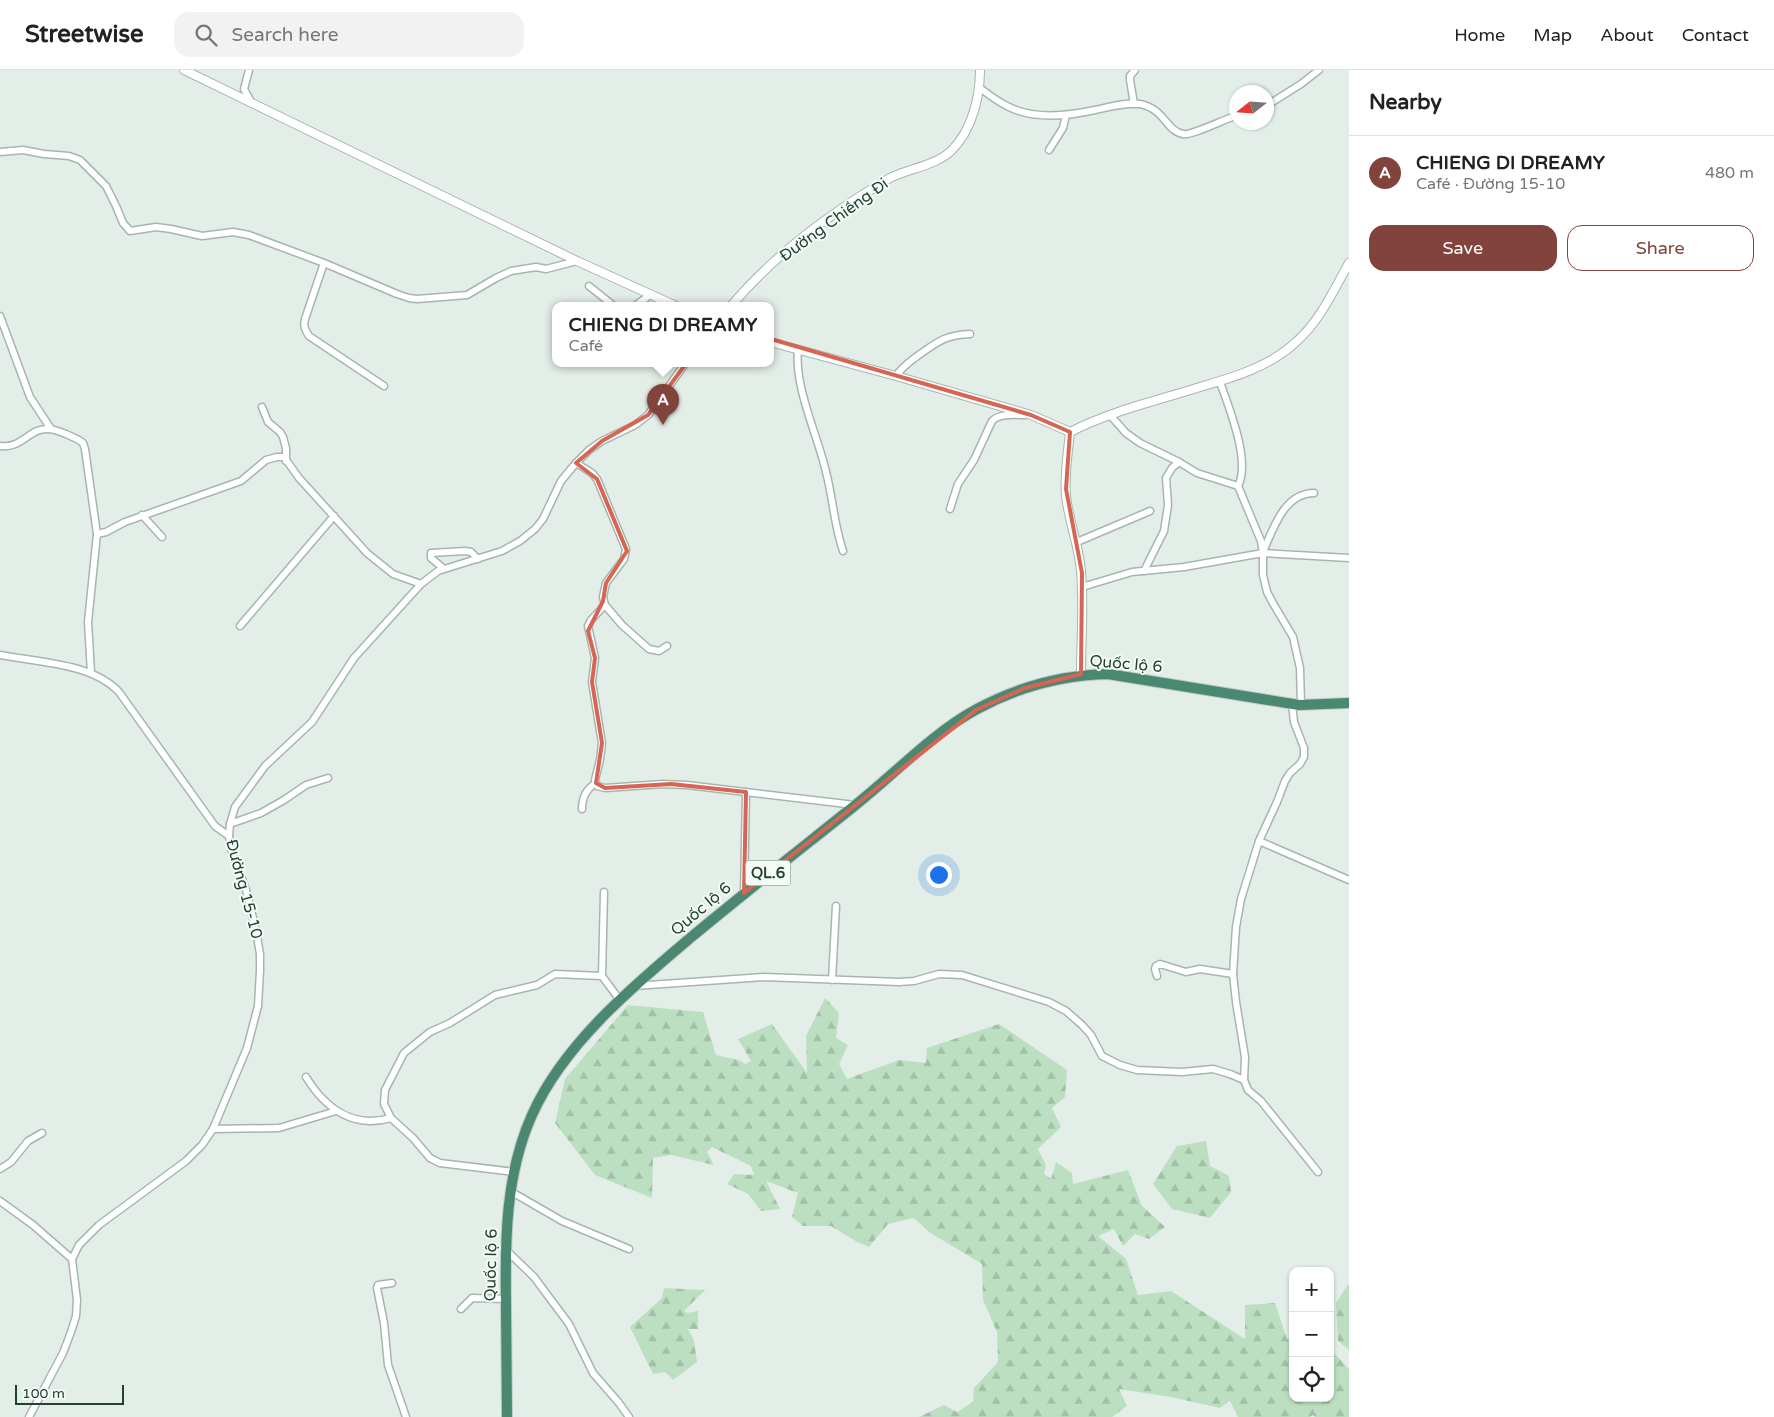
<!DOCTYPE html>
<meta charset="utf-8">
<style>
body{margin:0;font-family:"Varela Round",sans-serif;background:#f2f2f2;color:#222}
.controls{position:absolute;right:15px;bottom:15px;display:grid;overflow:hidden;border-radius:10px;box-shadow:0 1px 4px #0004}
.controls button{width:45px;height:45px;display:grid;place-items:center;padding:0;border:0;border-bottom:1px solid #e0e0e0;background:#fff;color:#222;font:25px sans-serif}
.compass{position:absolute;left:1229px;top:15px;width:45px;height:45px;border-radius:50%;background:#fff;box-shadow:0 1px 4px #0004;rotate:253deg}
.scale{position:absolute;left:15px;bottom:12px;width:109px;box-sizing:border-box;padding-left:5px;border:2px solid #224034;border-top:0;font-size:14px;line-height:18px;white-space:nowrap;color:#224034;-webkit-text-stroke:4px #f4faf6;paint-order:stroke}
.you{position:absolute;left:938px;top:804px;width:18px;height:18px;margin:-12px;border:4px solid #fff;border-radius:50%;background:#1a73e8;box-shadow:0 0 0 8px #1a73e833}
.badge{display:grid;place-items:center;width:32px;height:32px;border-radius:50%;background:#81433b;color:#fff;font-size:16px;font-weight:700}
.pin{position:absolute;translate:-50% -41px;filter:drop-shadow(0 1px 2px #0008)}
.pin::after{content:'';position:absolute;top:26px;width:18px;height:15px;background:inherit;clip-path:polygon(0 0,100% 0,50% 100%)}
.popup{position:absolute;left:552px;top:232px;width:222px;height:65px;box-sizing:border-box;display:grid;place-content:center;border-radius:10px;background:#fff;filter:drop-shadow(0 1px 4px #0005);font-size:16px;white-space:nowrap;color:#767676}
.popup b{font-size:19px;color:#222}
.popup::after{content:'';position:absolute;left:50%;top:100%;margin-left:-10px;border:10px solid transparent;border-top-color:#fff}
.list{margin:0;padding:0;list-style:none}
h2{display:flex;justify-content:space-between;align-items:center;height:65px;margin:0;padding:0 20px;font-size:21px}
h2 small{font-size:16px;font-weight:400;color:#767676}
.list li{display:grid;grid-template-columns:32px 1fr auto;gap:15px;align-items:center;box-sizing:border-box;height:75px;padding:0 20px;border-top:1px solid #e0e0e0}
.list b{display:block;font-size:19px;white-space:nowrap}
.list p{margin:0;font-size:16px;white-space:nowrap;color:#767676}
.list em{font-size:16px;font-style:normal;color:#767676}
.actions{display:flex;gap:10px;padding:15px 20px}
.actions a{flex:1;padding:11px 0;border:1px solid #81433b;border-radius:15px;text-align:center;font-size:18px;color:#81433b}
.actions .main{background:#81433b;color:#fff}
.icon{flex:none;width:28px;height:28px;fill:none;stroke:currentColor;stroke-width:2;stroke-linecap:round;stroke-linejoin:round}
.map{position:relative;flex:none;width:1349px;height:1347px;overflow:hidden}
header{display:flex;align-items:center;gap:30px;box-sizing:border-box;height:70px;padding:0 25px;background:#fff;border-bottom:1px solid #e0e0e0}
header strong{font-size:24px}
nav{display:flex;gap:28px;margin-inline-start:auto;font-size:18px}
.search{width:350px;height:45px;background:#f2f2f2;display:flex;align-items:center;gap:12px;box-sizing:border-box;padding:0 18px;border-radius:15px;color:#767676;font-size:19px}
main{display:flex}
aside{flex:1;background:#fff}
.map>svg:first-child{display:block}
.forest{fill:url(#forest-firs)}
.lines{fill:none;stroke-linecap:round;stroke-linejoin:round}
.minor-casing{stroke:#a6b6ae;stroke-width:9}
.tertiary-casing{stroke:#a6b6ae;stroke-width:10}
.trunk-casing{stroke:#c1cac6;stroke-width:12}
.minor{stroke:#fff;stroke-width:6}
.tertiary{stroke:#fff;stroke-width:8}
.trunk{stroke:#4a8872;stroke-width:10}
.marked{fill:none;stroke:#d66553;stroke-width:4;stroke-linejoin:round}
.labels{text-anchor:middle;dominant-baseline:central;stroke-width:4;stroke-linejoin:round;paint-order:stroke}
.shield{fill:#f4faf6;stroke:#61786e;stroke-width:1}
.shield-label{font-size:15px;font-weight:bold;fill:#224034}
.street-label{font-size:16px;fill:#224034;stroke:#f4faf6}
</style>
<header>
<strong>Streetwise</strong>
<div class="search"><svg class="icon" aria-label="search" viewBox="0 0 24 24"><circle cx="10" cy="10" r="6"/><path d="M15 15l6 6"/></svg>Search here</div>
<nav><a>Home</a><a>Map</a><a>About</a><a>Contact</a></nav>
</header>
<main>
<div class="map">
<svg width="1349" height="1347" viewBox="0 0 1349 1347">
<defs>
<pattern id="forest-firs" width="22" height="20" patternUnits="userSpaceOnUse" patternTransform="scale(1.25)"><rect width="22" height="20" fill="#bcdfc1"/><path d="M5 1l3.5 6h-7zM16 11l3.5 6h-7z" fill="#a1c0a6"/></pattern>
</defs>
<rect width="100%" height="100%" fill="#e4eee8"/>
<g class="forest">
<polygon points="825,928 839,943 836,968 848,975 839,994 847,1009 899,990 926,993 927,978 999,954 1067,1000 1065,1027 1052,1038 1061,1057 1038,1079 1046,1095 1044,1104 1051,1109 1056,1092 1072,1103 1073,1114 1128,1100 1142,1136 1165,1157 1149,1169 1135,1164 1123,1176 1114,1159 1098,1166 1126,1189 1138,1225 1171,1221 1245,1269 1245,1235 1275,1233 1287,1269 1293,1271 1293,1328 1330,1328 1330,1282 1334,1283 1349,1299 1349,1347 1315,1347 1313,1345 1310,1347 1238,1347 1230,1331 1220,1338 1171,1327 1119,1319 1127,1336 1112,1347 919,1347 944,1335 957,1342 973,1332 974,1318 998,1292 997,1262 983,1230 982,1194 929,1162 914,1148 888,1154 869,1177 857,1172 831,1156 803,1156 792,1147 798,1123 766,1111 780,1139 761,1141 748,1124 727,1114 734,1104 754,1105 751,1096 712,1077 707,1082 714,1095 671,1085 653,1088 652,1128 595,1105 555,1053 565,1009 628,935 703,942 716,985 739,990 745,994 751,991 738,969 772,954 807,1003 806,966"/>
<polygon points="1206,1071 1210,1096 1229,1106 1231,1122 1210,1148 1172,1139 1153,1114 1177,1076"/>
<polygon points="1349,1213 1349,1280 1338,1271 1336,1233"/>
<polygon points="664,1218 705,1220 684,1241 687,1243 698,1241 698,1259 688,1259 694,1270 697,1292 673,1310 666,1302 653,1304 630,1257 662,1228"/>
</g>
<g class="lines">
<defs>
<g id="minor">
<polyline points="249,0 244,19 251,32"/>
<path d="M980,18C989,25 998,32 1009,37C1035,50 1068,46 1095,40C1109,37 1126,32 1140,34C1165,39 1166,61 1183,64C1192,66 1224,49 1236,46"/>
<polyline points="1134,34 1130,10 1130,6 1135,0"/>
<polyline points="1266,36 1301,14 1319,0"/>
<polyline points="1049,80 1063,58 1066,45"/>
<polyline points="0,82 23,80 44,84 69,86 80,90 106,116 116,136 123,153 130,161 156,157 171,159 202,166 233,162 249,165 324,193 397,224 409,228 417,229 467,225 496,208 511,201 536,197 546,199 577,191"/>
<path d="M324,193L305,249C303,256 305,260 309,266L384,316"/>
<polyline points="589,216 614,236"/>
<polyline points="635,236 650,225"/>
<polyline points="0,246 30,327 51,359"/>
<path d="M798,280C794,317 818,366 826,402C833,428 834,455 843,481"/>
<path d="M896,306C902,297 908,293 916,287C936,273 944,265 970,264"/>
<path d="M1220,312C1229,338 1251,391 1238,416L1261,471L1263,483V505L1267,522L1274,535L1293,567L1300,598L1301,635"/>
<polyline points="262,337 268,352 280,362 283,367 286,378 286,391"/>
<polyline points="1110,345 1126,363 1140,373 1179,392 1197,403 1238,416"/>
<path d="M0,376C22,379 29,358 48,359C58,359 70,366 79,370L83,373L85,379L97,464L88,552L91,603"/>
<polyline points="576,393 592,403 597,409 626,479 624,489 606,513 603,527 605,535 622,555 649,579 659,581 667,576"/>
<path d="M950,439L958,414L974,390L992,351C1000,343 1014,345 1025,345"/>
<polyline points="142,445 162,467"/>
<polyline points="97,464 106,462 125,452 241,411 266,390 277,387 284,387 299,408 367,483 393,504 421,514"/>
<polyline points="1077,472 1150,441"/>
<path d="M1263,482C1273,459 1284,423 1314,423"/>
<polyline points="444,499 431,488 431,483 465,481 471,482 478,489"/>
<polyline points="1144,501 1164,461 1168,435 1166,408 1172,398 1179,392"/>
<polyline points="1082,517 1132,502 1184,497 1263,483 1349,488"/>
<polyline points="605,535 591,550 588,556 595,588 592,612 602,673 600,690 595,710 597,716 605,718 663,714 687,715 855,735"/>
<polyline points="240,556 334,446"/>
<path d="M0,585C37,592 92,593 119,622L215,756L229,766"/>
<path d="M582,739C582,728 586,719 596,713"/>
<polyline points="230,754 261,743 284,730 306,715 328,708"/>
<polyline points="1259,771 1349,810"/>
<polyline points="604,822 602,906 619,929"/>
<polyline points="744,823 746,722"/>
<polyline points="1157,906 1155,899 1156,896 1160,894 1186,902 1200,899 1233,904"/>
<polyline points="832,910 836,836"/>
<polyline points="634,916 764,907 899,912 914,911 939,904 962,905 1049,932 1066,941 1082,955 1091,965 1102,986 1120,995 1137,1000 1182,1002 1213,999 1230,1004 1244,1010 1248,1020 1261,1031 1318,1102"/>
<path d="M306,1007C325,1038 353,1059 391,1048"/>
<polyline points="1244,1010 1245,987 1236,932 1233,904 1236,857 1241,829 1259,771 1277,732 1285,711 1290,703 1300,694 1304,687 1304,678 1294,652 1292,634"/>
<polyline points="213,1059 279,1058 336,1041"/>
<polyline points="0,1099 11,1092 28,1071 42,1063"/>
<polyline points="515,1102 440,1093 430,1088 413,1068 391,1048 384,1034 385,1020 404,983 430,962 450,953 495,925 537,915 555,904 602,906"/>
<polyline points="510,1121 562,1151 629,1179"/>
<polyline points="0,1131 33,1155 72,1189"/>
<polyline points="506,1180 534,1207 569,1254 593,1303 619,1333 629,1347"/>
<polyline points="392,1213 378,1215 377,1218 384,1253 388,1295 406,1347"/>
<polyline points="461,1239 472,1228 505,1229"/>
<polyline points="29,1347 63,1283 71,1262 76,1246 77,1230 72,1189 79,1175 99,1155 186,1091 202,1075 213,1059 247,978 258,936 260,901 260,884 256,860 246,820 231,779 229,766 230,754 235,737 265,696 312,652 354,588 421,514 438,501 502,481 520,471 535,459 543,449 561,411 576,393 589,380 602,371 635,355 648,345 685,294"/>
</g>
<g id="tertiary">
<polyline points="184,0 577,191 676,236"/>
<path d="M731,236C774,185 832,142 890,108C909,98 936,96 952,80C972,60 980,27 980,0"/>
<polyline points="770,272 896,306 1031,345 1070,362"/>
<path d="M1081,604C1081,570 1084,535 1081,501C1079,476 1069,452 1066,426C1064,405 1068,383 1070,362C1111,341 1156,331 1200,317C1234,307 1269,297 1296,272C1320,251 1333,221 1349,193"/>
</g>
<path id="trunk" d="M507,1347C507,1310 506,1273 506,1236C505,1172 505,1105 532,1045C563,975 632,917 689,869C743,824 798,781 853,737C894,705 931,664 977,639C1018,617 1062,605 1108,604L1299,635L1349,633"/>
</defs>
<use href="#minor" class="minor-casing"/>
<use href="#tertiary" class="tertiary-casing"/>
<use href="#trunk" class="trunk-casing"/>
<use href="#minor" class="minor"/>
<use href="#tertiary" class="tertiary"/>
<use href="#trunk" class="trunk"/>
</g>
<path class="marked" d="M716,253L1031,345L1070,362L1066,419L1082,503L1081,604L1025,618L976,640L744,823L746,722L671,714L605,718L596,713L602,673L592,612L595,588L588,561L603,531L606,513L627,481L597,409L576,393L602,371L648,345Z"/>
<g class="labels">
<rect class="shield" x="745.5" y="790.5" width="45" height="25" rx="4"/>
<g class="shield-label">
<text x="768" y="803">QL.6</text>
</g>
<g class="street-label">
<text transform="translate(834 150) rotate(-36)">Đường Chiềng Đi</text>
<text transform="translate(1126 594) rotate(5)">Quốc lộ 6</text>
<text transform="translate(244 819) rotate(75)">Đường 15-10</text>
<text transform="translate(701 839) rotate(-40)">Quốc lộ 6</text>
<text transform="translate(491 1195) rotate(-89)">Quốc lộ 6</text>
</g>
</g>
</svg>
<div class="controls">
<button>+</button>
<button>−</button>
<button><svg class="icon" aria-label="locate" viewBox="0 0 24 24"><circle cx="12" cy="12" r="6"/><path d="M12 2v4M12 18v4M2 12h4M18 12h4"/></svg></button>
</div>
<svg class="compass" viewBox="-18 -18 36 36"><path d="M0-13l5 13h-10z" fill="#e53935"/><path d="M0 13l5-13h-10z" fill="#767676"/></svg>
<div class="scale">100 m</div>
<div class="you"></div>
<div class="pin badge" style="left:663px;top:355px">A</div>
<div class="popup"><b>CHIENG DI DREAMY</b>Café</div>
</div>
<aside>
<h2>Nearby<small></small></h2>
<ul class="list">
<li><span class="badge">A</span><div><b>CHIENG DI DREAMY</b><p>Café · Đường 15-10</p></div><em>480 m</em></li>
</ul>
<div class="actions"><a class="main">Save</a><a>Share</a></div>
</aside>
</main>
